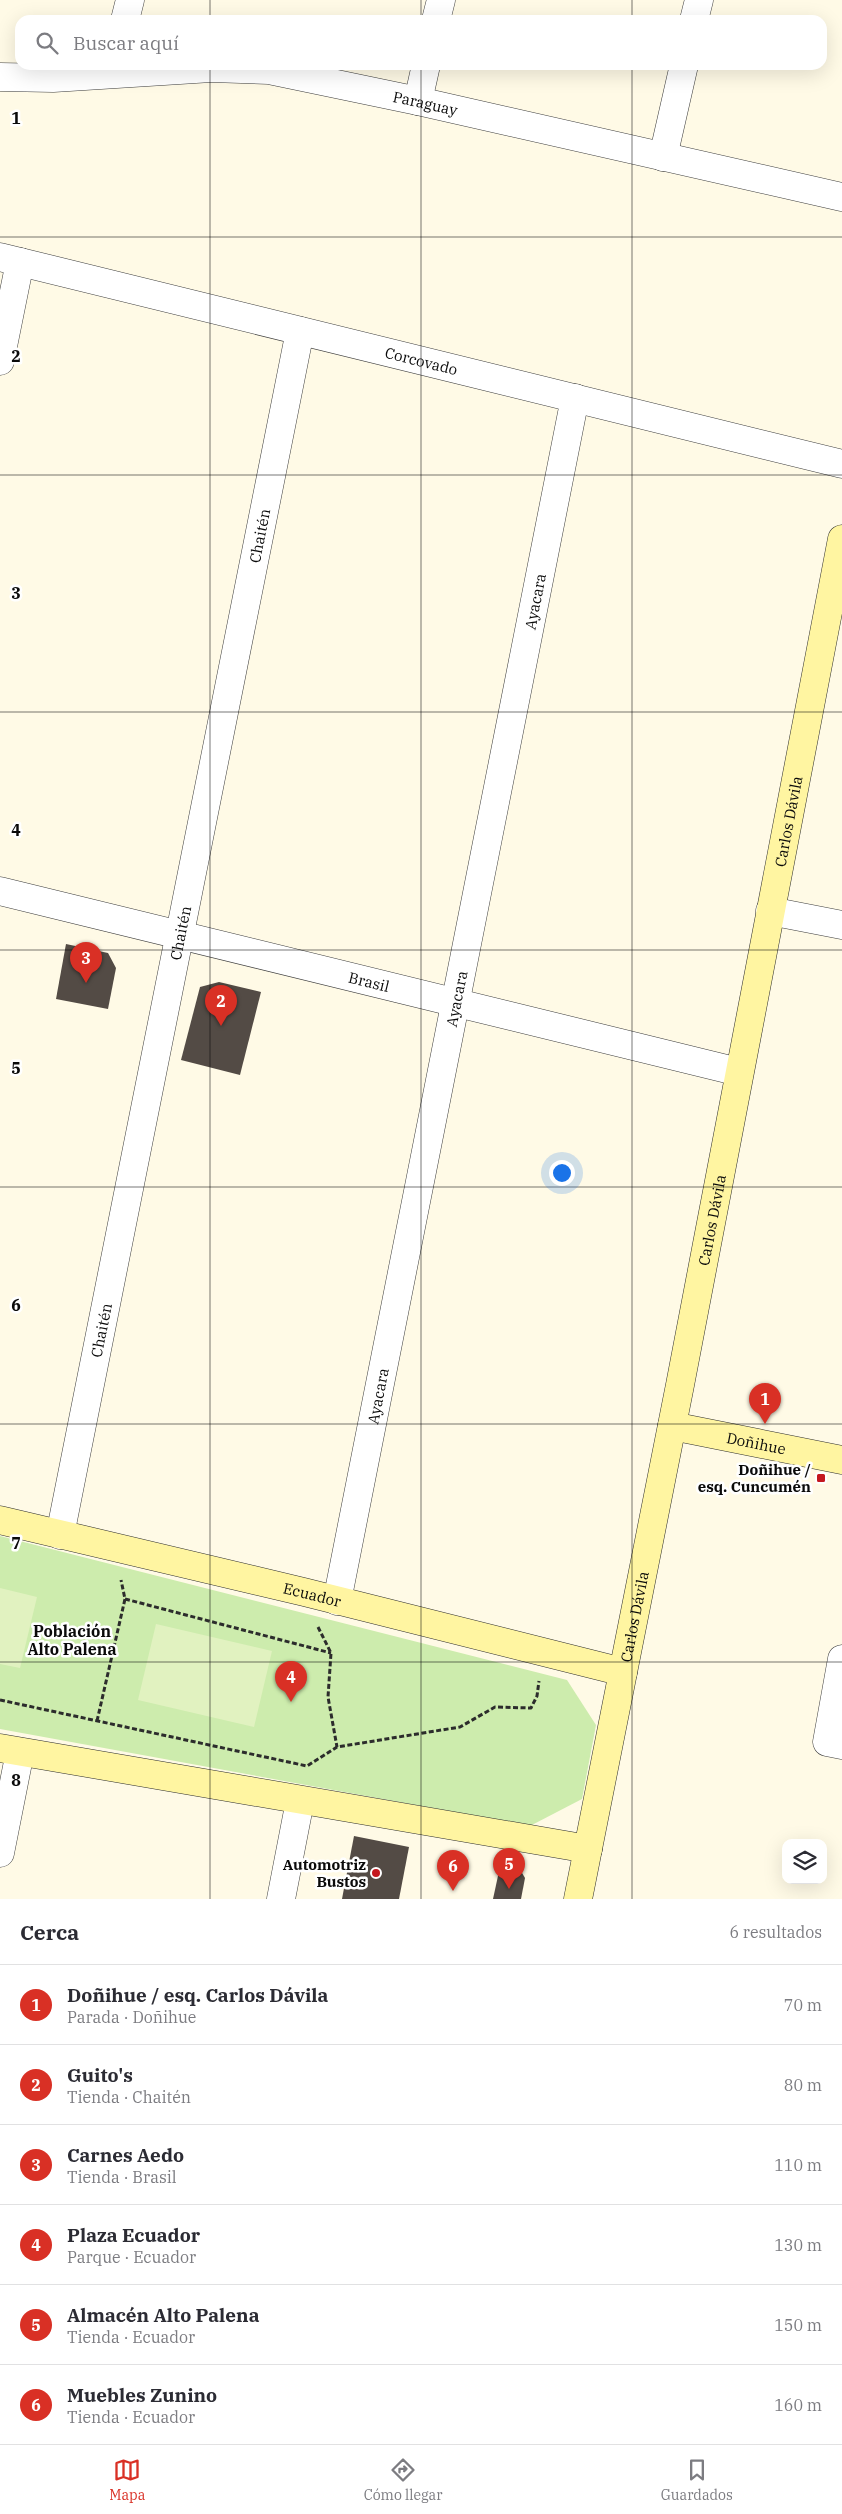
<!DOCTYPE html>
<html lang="es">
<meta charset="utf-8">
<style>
body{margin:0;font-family:"IBM Plex Serif",serif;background:#f2f2f3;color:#2b2b33}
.controls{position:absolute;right:15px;bottom:15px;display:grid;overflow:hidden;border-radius:10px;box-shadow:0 5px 20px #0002}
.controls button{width:45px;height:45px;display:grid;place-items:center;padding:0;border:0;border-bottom:1px solid #e1e1e2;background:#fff;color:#2b2b33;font:25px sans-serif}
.you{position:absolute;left:561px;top:1172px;width:18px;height:18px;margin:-12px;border:4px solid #fff;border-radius:50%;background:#1a73e8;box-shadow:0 0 0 8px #1a73e833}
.badge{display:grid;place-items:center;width:32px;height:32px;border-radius:50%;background:#d93025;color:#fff;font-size:16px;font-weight:700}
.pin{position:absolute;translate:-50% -41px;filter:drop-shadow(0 1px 2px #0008)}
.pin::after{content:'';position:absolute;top:26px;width:18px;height:15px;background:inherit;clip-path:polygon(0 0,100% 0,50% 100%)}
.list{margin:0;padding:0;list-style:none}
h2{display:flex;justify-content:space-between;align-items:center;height:65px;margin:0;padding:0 20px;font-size:21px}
h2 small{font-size:16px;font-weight:400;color:#7c7c81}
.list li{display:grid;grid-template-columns:32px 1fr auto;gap:15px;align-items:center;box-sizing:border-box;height:80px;padding:0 20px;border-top:1px solid #e1e1e2}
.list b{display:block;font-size:19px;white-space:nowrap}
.list p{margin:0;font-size:16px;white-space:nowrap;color:#7c7c81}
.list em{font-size:16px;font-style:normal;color:#7c7c81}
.icon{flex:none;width:28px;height:28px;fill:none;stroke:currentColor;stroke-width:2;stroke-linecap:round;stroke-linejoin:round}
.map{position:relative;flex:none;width:842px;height:1899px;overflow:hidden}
.search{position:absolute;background:#fff;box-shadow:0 5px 20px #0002;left:15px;right:15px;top:15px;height:55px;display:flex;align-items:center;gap:12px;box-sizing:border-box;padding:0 18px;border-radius:15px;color:#7c7c81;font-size:19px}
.sheet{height:545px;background:#fff}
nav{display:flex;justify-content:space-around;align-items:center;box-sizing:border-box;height:70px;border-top:1px solid #e1e1e2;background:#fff;font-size:14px;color:#7c7c81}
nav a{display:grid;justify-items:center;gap:2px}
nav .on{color:#d93025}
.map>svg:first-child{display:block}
.green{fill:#cdecad}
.pitch{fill:#e1f2c0}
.building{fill:#534b45}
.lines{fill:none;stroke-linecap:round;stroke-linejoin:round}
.street-casing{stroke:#3d3d3d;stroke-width:29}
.secondary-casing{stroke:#2c2c2c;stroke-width:29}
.path{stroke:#2c2c2c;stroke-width:3;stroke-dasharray:5 2.5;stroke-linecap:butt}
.street{stroke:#fff;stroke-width:28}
.secondary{stroke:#fff5a1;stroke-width:28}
.grid{fill:none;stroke:#0a0a0a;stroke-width:1;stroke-opacity:0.55}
.poi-dot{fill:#c4171e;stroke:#fff;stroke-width:2}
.labels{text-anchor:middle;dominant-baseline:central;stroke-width:5;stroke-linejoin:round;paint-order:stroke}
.street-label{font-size:15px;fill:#0a0a0a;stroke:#fff}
.poi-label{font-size:15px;font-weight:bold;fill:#0a0a0a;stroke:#fff;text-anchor:end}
.neighbourhood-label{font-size:16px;font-weight:bold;fill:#0a0a0a;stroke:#fff}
.grid-label{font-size:16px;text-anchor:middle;font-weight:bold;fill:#0a0a0a;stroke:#fff;stroke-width:5;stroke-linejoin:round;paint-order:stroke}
</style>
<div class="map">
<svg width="842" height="1899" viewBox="0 0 842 1899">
<rect width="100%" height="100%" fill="#fffae6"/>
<polygon class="green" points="0,1536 567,1680 596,1725 582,1799 530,1826 0,1729"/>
<g class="pitch">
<polygon points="0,1588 37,1597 20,1668 0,1664"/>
<polygon points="156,1624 272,1651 254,1727 138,1700"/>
</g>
<g class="building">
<polygon points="66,944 108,953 116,968 108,1009 56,999"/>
<polygon points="219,982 261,992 240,1075 181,1060 200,987"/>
<polygon points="354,1836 409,1847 399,1899 342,1899"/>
<polygon points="501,1862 518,1866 525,1878 521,1899 493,1899"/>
</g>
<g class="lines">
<defs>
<g id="street">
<polyline points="125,20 130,0"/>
<polyline points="436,20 441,0"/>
<polyline points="694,20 699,0"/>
<path id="s1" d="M0,77L53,78L211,68L269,70L418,101L842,197"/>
<polyline points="418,101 426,65"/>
<polyline points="663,157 684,65"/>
<path id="s2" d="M0,257L842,464"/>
<polyline points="0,361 20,262"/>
<path id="s3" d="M0,891L739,1072"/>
<polyline points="770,911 842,925"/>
<path id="s4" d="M60,1535L300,331"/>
<path id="s5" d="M337,1601L575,398"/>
<polyline points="842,1659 827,1742 842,1745"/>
<polyline points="0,1853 20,1752"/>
<polyline points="281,1899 300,1801"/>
</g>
<g id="secondary">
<path id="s6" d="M672,1426L842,1460"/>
<path id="s7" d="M0,1520L304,1592L623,1672"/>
<polyline points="0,1748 588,1849"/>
<path id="s8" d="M578,1899L680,1385L842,539"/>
</g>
</defs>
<use href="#street" class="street-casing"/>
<use href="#secondary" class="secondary-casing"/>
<g class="path">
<polyline points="125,1599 331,1653"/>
<polyline points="318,1627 331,1653 328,1697 337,1747"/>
<polyline points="0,1700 307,1766 337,1747 460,1727 495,1707 531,1708 537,1696 539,1681"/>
<polyline points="97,1721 125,1599 121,1580"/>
</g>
<use href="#street" class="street"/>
<use href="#secondary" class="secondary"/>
</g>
<path class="grid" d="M210,0V20M421,0V20M632,0V20M210,65V1899M421,65V1899M632,65V1899M0,237H842M0,475H842M0,712H842M0,950H842M0,1187H842M0,1424H842M0,1662H842"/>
<g class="poi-dot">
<rect x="816" y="1473" width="10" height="10" rx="2.5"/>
<circle cx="376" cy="1873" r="5"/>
</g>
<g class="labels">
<g class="street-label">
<text stroke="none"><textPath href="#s1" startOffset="429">Paraguay</textPath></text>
<text stroke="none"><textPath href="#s2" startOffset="434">Corcovado</textPath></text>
<text stroke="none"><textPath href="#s4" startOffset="1019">Chaitén</textPath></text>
<text stroke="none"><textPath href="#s5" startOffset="1019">Ayacara</textPath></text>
<text stroke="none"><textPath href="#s8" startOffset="1098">Carlos Dávila</textPath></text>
<text stroke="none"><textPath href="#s4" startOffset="614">Chaitén</textPath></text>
<text stroke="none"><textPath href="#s3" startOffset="380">Brasil</textPath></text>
<text stroke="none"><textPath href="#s5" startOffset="614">Ayacara</textPath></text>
<text stroke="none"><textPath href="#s8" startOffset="692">Carlos Dávila</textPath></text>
<text stroke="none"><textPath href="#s4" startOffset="209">Chaitén</textPath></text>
<text stroke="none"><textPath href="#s5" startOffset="209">Ayacara</textPath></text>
<text stroke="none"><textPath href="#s6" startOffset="86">Doñihue</textPath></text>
<text stroke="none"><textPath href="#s7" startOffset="321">Ecuador</textPath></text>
<text stroke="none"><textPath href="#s8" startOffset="288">Carlos Dávila</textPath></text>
</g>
<g class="poi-label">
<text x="811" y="1469">Doñihue /<tspan x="811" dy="17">esq. Cuncumén</tspan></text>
<text x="366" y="1864">Automotriz<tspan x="366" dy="17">Bustos</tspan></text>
</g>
<g class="neighbourhood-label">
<text x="72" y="1631">Población<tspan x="72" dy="18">Alto Palena</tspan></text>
</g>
</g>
<g class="grid-label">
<text x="16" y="124">1</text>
<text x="16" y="362">2</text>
<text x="16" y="599">3</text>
<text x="16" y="836">4</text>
<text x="16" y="1074">5</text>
<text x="16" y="1311">6</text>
<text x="16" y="1549">7</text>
<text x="16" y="1786">8</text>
</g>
</svg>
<div class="controls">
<button><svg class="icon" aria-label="layers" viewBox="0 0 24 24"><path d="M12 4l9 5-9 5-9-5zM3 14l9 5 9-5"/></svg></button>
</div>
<div class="you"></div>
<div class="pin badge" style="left:765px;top:1424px">1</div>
<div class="pin badge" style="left:221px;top:1026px">2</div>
<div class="pin badge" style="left:86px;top:983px">3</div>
<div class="pin badge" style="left:291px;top:1702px">4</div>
<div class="pin badge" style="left:509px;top:1889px">5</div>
<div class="pin badge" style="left:453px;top:1891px">6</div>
<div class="search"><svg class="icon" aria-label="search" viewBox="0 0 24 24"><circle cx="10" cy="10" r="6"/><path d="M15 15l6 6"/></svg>Buscar aquí</div>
</div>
<section class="sheet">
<h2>Cerca<small>6 resultados</small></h2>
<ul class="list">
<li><span class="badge">1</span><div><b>Doñihue / esq. Carlos Dávila</b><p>Parada · Doñihue</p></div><em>70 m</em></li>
<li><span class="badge">2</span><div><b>Guito's</b><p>Tienda · Chaitén</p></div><em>80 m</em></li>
<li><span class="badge">3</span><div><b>Carnes Aedo</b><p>Tienda · Brasil</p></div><em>110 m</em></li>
<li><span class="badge">4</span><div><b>Plaza Ecuador</b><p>Parque · Ecuador</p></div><em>130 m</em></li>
<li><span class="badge">5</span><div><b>Almacén Alto Palena</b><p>Tienda · Ecuador</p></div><em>150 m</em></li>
<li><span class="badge">6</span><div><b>Muebles Zunino</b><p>Tienda · Ecuador</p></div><em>160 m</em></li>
</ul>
</section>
<nav>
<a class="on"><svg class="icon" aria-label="map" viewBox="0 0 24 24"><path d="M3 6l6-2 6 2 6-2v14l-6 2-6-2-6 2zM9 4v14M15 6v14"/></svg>Mapa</a>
<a><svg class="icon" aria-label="directions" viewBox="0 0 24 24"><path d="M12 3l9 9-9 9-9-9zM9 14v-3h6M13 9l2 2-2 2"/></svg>Cómo llegar</a>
<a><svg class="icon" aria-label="saved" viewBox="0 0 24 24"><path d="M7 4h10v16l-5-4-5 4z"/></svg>Guardados</a>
</nav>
